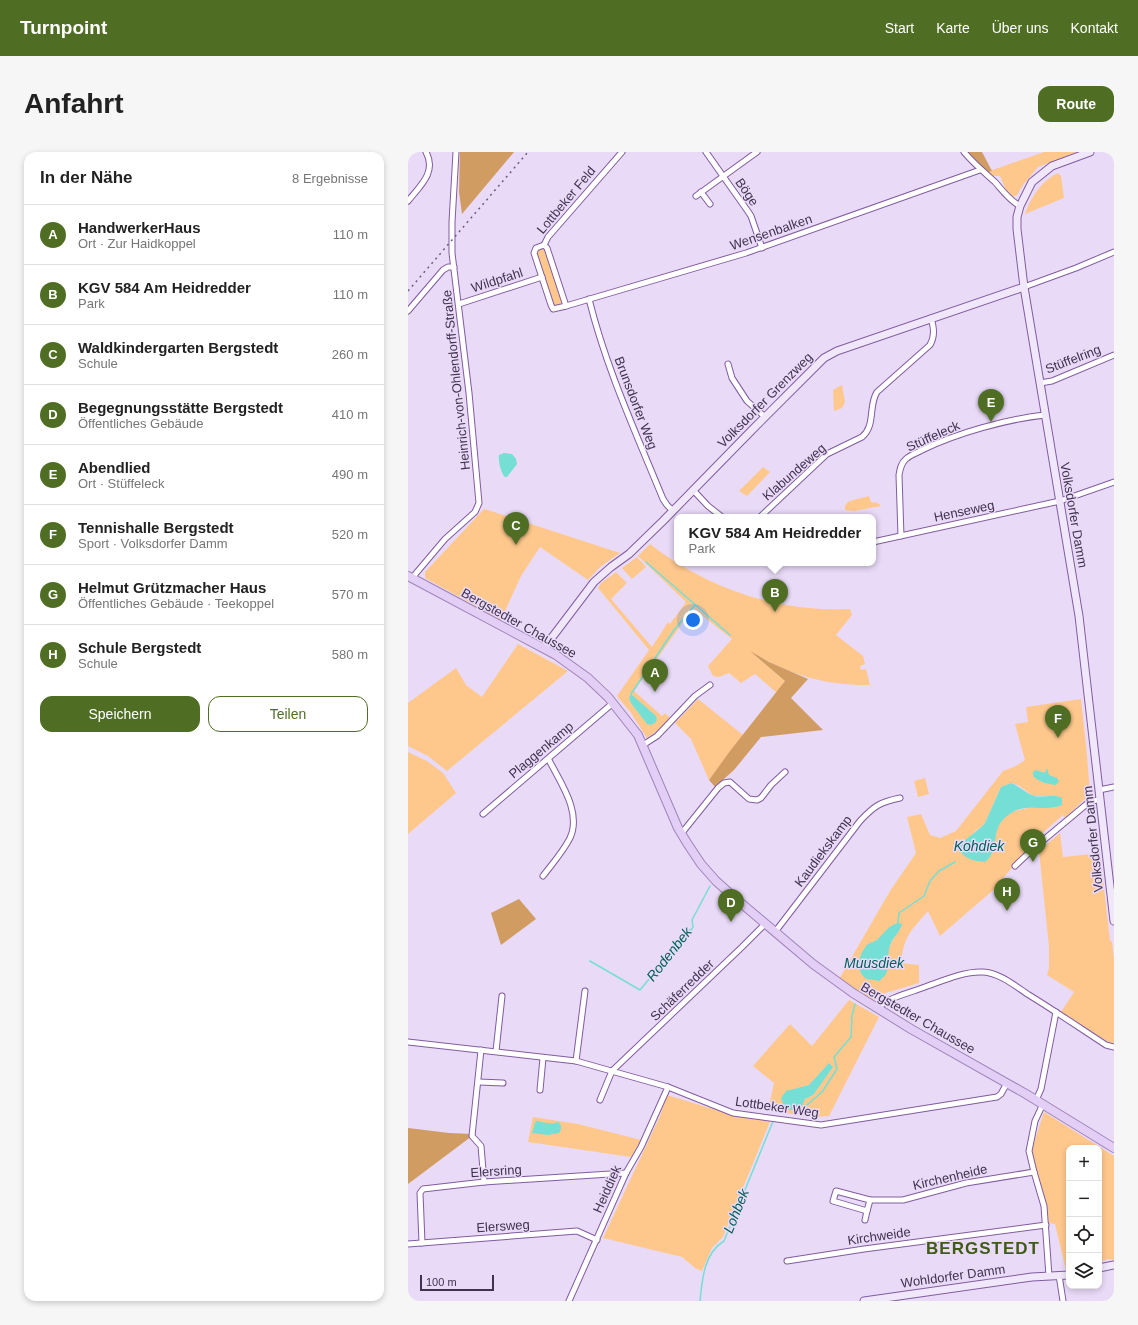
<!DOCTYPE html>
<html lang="de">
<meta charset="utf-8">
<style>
body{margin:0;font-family:Arial,sans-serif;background:#f6f6f6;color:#222}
.controls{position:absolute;right:12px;bottom:12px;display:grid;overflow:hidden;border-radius:8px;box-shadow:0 2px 6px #0003}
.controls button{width:36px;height:36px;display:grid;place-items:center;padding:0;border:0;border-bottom:1px solid #e0e0e0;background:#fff;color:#222;font:20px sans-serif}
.scale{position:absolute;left:12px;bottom:10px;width:74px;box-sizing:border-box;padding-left:4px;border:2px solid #423250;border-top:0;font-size:11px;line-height:14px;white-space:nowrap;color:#423250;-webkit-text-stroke:3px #e9daf8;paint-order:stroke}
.you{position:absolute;left:285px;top:468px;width:14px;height:14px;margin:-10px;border:3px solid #fff;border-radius:50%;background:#1a73e8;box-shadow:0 0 0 6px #1a73e833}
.badge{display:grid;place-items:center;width:26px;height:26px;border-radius:50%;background:#4f6e23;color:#fff;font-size:13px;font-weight:700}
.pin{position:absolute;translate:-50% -33px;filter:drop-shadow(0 1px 2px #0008)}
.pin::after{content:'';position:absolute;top:21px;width:14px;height:12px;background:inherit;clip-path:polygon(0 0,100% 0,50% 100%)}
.popup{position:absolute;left:266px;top:362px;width:202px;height:52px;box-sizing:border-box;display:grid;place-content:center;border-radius:8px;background:#fff;filter:drop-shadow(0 1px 3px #0005);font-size:13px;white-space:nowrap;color:#767676}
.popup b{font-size:15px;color:#222}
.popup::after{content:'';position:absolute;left:50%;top:100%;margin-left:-8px;border:8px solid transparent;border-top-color:#fff}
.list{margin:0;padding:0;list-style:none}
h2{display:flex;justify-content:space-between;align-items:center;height:52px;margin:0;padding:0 16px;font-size:17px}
h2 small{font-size:13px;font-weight:400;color:#767676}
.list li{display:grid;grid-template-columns:26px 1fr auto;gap:12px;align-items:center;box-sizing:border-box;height:60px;padding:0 16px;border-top:1px solid #e0e0e0}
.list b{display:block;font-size:15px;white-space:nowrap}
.list p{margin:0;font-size:13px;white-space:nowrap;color:#767676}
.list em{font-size:13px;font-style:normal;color:#767676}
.actions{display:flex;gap:8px;padding:12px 16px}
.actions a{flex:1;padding:9px 0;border:1px solid #4f6e23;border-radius:12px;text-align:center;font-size:14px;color:#4f6e23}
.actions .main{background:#4f6e23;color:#fff}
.icon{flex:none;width:22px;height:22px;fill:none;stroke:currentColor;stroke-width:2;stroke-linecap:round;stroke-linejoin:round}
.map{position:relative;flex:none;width:706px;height:1149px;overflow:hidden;border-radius:12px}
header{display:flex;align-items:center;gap:24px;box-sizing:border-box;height:56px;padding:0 20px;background:#4f6e23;color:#fff}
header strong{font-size:19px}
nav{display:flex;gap:22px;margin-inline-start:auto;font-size:14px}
.intro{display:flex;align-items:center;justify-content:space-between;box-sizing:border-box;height:96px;padding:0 24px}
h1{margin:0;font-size:28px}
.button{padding:10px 18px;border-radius:12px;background:#4f6e23;color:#fff;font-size:14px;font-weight:700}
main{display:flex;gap:24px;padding:0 24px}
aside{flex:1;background:#fff;border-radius:12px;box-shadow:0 2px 6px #0003}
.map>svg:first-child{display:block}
.green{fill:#fec88d;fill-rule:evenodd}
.forest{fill:#d19c61}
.water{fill:#75ded5}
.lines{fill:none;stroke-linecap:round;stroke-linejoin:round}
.stream{stroke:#75ded5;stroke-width:1.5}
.street-casing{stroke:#815c9f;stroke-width:7}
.secondary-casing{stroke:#815c9f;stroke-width:9}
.primary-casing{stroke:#9f83b7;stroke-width:10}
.street{stroke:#fff;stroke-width:5}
.secondary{stroke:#f1e7fa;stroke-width:7}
.primary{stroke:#e3cff5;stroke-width:8}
.rail{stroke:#6b5c7a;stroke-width:1.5;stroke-dasharray:2 4;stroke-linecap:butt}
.labels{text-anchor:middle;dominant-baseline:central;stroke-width:3;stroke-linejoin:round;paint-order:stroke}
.street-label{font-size:13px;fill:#423250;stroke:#e9daf8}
.water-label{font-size:14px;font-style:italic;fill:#00605b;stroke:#e9daf8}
.district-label{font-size:17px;font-weight:bold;letter-spacing:1px;fill:#405b15;stroke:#e9daf8}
</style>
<header>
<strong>Turnpoint</strong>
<nav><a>Start</a><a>Karte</a><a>Über uns</a><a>Kontakt</a></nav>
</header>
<div class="intro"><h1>Anfahrt</h1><a class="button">Route</a></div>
<main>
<aside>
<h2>In der Nähe<small>8 Ergebnisse</small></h2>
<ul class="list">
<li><span class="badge">A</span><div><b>HandwerkerHaus</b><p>Ort · Zur Haidkoppel</p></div><em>110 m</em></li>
<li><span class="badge">B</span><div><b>KGV 584 Am Heidredder</b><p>Park</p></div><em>110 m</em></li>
<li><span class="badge">C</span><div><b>Waldkindergarten Bergstedt</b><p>Schule</p></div><em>260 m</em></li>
<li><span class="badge">D</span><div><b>Begegnungsstätte Bergstedt</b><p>Öffentliches Gebäude</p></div><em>410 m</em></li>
<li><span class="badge">E</span><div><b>Abendlied</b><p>Ort · Stüffeleck</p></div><em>490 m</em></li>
<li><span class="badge">F</span><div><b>Tennishalle Bergstedt</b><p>Sport · Volksdorfer Damm</p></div><em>520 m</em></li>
<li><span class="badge">G</span><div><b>Helmut Grützmacher Haus</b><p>Öffentliches Gebäude · Teekoppel</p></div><em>570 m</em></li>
<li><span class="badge">H</span><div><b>Schule Bergstedt</b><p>Schule</p></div><em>580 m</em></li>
</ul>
<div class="actions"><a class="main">Speichern</a><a>Teilen</a></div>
</aside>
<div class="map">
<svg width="706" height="1149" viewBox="0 0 706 1149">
<rect width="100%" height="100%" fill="#e9daf8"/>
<g class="green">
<polygon points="636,0 669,0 630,15 615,33 609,43 605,45 598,38 592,24 586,24 586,30 576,21"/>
<path d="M650,21L653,24L656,46L617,62C623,45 633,29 650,21Z"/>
<polygon points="134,95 137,97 154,148 151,154 145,153 129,102 129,98"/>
<polygon points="434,233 437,250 434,256 426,259 425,238"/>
<polygon points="355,315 362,320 339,344 331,339"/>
<polygon points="461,344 463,350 470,351 473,354 446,359 437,358 437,354 440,350 445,348"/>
<polygon points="76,357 80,358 212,401 192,415 180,428 132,395 113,424 93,468 17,426 17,420"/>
<path d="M242,392C300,437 369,460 442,457L444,463L428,483L455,504L457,512L452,514L453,518L458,517L462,533C418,534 383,523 345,501L377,529L369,541L347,522L333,531L321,521L311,525L305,524L300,514L324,487L285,456L226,539L254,564L257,561L262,566L249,579L239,586L223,561L209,544L241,498L190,436L193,431L208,420L219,431L203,447L244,495L260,470L262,472L278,450L230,404Z"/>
<polygon points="229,405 238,415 224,427 214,416"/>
<polygon points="110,492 160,519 39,619 20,604 0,594 0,551 48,516 58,533 74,545"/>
<polygon points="290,547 335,583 301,628 283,587 267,571"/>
<path d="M673,547L679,603L682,642L657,666L655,663L623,691L621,689L614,695L618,700L589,733L590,734L532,784L520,759C503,779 496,783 493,811L511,813V831L474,842L464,851L430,829L482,739L508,701L499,665L513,662L522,683L532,686L548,679L595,619L608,614L617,608L607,572L620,570L618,555ZM603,631L610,633L625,644H649V655C624,656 594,652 587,683L565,681L573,675L577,671L593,635ZM480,777H492C482,792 478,796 481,815L460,792L469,789Z"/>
<polygon points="0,600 19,609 35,621 48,641 0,682"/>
<polygon points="517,626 521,642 510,645 506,629"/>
<polygon points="652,681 655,705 692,701 702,789 704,790 706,807 706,891 702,891 653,860 666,840 639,823 641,816 641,795 631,699"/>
<path d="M441,848L471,865L421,964L408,965L360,959L366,931L345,914L382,872L404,894ZM421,912L405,943L397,947L378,940L401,933Z"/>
<polygon points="259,943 331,965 363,967 315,1085 304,1096 294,1119 287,1116 274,1105 195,1086 252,964"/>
<polygon points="636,960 706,1004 706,1108 700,1107 691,1110 691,996 661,996 661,1120 658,1118 647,1072 641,1071 639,1053 622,1003"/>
<polygon points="125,965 170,972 233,988 223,1005 120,990"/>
</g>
<g class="forest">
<polygon points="52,0 106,0 54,62 51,40"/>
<polygon points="556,0 574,0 584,19 576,21"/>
<polygon points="342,499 361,510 400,527 383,546 415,578 353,585 326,618 307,635 301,628 322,599 377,529"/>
<polygon points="111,747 128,767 93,793 83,761"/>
<polygon points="0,976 41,981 65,982 64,984 0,1032"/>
</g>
<g class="water">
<path d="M96,301L104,302L108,307L109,312L99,325H97C93,322 90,308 91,303Z"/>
<polygon points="223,542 247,563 249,566 248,570 243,573 239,572 223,551 221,546"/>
<path d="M639,616L641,623L649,626L651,629L648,633C639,632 631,630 625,624V620L628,618L637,621Z"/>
<path d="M603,631C611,634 618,641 626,644C635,646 645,641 654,646V653C639,660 619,651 605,660C578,675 595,695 577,710C566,709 555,707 551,696C557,685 569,681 577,671L593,635Z"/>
<path d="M490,771L494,772C492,780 486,784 483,791C476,807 487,818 471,829C468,828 462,828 459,827C446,819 451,802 459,793C462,790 467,790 470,787C476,781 481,773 490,771Z"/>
<polygon points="421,911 425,915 405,943 397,947 394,954 383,956 376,954 373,946 378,939 401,933"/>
<path d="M128,968L129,969C136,970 144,973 150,970L152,972C154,975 153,978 151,981L139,983L124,981Z"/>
</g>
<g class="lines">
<g class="stream">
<polyline points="238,410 322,483"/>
<polyline points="223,542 266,478 287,453"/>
<polyline points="490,771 491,761 516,744 522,729 531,719 547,710"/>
<polyline points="182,809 232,838 247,820 252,818 268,798 270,793 280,778 283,778 285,775 284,768 302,734"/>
<polyline points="374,956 393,958 414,940 429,917 426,905 443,885 444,864 447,852"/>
<path d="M292,1149C294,1128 296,1101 316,1089L366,967"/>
</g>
<defs>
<g id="street">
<polyline points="298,0 339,58 343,64 354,96"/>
<path d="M556,0C565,11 576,20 587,30C595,39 601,48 612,54"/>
<polyline points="293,40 302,52"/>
<polyline points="288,44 349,0"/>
<path d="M0,49C12,34 29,20 18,0"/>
<polygon points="136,93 139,96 158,154 145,157 143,153 126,101 128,96"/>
<polyline points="136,93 140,85 214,0"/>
<polyline points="616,135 668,116 706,100"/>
<path d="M181,147C198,216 228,281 255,347L259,353L264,358"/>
<polyline points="51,152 134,125"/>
<polyline points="158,154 338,101 572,18"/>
<polyline points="0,159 35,118 40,115 46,115"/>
<polyline points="320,212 324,226 339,249 357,265"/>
<polyline points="632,231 644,229 706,203"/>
<polyline points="285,338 300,354 314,365"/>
<path d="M352,365L419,302L454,285C468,273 460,254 469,240L522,193C527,184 526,176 523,166"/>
<path d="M493,384L491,323C492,317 493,311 498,307C502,303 509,301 514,298C549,281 599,267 637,263"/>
<polyline points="465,390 652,349 706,330"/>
<polyline points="4,426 37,387 67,360 71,351 61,241 44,101 44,70 48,0"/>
<polyline points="235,593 249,584 287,544 302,533"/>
<polyline points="691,638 706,635"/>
<path d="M75,662C118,625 162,588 205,551"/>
<polyline points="273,682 310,636 316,631 322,630 341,647 349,648 353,646 363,633 377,620"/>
<polyline points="607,714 626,696 680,651 692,647"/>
<path d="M135,724C144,712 155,700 162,686C174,660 152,630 141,608"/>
<path d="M367,780L452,669C466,654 472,650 492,646"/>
<path d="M469,856C482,845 501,841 517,835C534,829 556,819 575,820C592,821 607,834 621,843C647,859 672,876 698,893L706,895"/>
<polyline points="0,890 168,909 260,935 325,961 413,973 589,945 593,942 599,931"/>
<polyline points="73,898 64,984 73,994 76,1030"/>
<polyline points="88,899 94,844"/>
<polyline points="168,909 177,839"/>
<polyline points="71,930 95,931"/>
<polyline points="132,938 135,906"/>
<polyline points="192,948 204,919 334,795 357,772"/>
<polyline points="628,948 633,937 648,860"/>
<polyline points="635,952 627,969 621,999 626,1020 636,1054 641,1124"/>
<polygon points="428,1039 462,1048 459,1059 425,1049"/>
<polyline points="462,1048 495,1048 558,1031 626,1020"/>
<polyline points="457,1068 459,1059"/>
<polyline points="14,1091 12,1041 15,1037 76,1030 218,1021"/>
<polyline points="0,1092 169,1079 189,1088"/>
<polyline points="379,1109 456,1097 638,1073"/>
<polyline points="651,1123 655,1149"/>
<polyline points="161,1149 218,1021 233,995 260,935"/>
</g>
<g id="secondary">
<polyline points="682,0 644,14 624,30 612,54 609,65 609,77 616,135 671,464 706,769"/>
<polyline points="136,496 186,430 203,415 221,402 255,369 344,278 416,206 429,199 616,135"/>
<polyline points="691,1116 706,1113"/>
<polyline points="456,1149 624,1125 661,1123"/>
</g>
<polyline id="primary" points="0,424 148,503 180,526 200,545 230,583 270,676 279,691 293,712 308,729 327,746 405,812 445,841 503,877 618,942 706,996"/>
</defs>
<use href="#street" class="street-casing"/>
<use href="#secondary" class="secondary-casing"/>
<use href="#primary" class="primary-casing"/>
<use href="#street" class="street"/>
<use href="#secondary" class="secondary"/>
<use href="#primary" class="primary"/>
<polyline class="rail" points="0,139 120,0"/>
</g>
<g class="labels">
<g class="street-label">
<text transform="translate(339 40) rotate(56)">Böge</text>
<text transform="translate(158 48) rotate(-50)">Lottbeker Feld</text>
<text transform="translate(363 80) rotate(-19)">Wensenbalken</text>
<text transform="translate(89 128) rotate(-18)">Wildpfahl</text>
<text transform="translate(665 207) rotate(-21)">Stüffelring</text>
<text transform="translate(48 228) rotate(-96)">Heinrich-von-Ohlendorff-Straße</text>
<text transform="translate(357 248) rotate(-45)">Volksdorfer Grenzweg</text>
<text transform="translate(228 251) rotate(69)">Brunsdorfer Weg</text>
<text transform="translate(525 284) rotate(-24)">Stüffeleck</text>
<text transform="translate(386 320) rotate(-41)">Klabundeweg</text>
<text transform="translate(556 359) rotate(-12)">Henseweg</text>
<text transform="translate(666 363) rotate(80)">Volksdorfer Damm</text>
<text transform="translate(111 471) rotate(29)">Bergstedter Chaussee</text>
<text transform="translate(133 598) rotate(-40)">Plaggenkamp</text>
<text transform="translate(685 687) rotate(-96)">Volksdorfer Damm</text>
<text transform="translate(415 699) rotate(-53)">Kaudiekskamp</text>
<text transform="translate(274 838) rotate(-44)">Schäferredder</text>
<text transform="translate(510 866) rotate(30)">Bergstedter Chaussee</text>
<text transform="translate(369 955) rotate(8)">Lottbeker Weg</text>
<text transform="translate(88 1019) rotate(-4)">Elersring</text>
<text transform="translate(542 1025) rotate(-13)">Kirchenheide</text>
<text transform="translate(199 1037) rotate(-66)">Heiddiek</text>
<text transform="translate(95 1074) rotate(-4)">Elersweg</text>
<text transform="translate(471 1084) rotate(-8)">Kirchweide</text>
<text transform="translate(545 1124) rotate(-8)">Wohldorfer Damm</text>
</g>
<g class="water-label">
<text x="571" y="694">Kohdiek</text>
<text transform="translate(261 802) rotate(-52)">Rodenbek</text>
<text x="466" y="811">Muusdiek</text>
<text transform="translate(328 1059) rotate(-68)">Lohbek</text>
</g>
<g class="district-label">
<text x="575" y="1096">BERGSTEDT</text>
</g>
</g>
</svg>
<div class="controls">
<button>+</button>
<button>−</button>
<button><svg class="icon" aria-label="locate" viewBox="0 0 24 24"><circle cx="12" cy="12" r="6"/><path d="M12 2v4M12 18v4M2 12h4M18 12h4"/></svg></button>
<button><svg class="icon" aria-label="layers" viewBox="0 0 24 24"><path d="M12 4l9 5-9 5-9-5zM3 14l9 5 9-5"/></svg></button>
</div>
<div class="scale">100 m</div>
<div class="you"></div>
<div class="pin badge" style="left:247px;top:540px">A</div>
<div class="pin badge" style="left:367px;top:460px">B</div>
<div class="popup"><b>KGV 584 Am Heidredder</b>Park</div>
<div class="pin badge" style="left:108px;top:393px">C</div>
<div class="pin badge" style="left:323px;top:770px">D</div>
<div class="pin badge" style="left:583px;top:270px">E</div>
<div class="pin badge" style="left:650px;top:586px">F</div>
<div class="pin badge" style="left:625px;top:710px">G</div>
<div class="pin badge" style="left:599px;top:759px">H</div>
</div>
</main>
